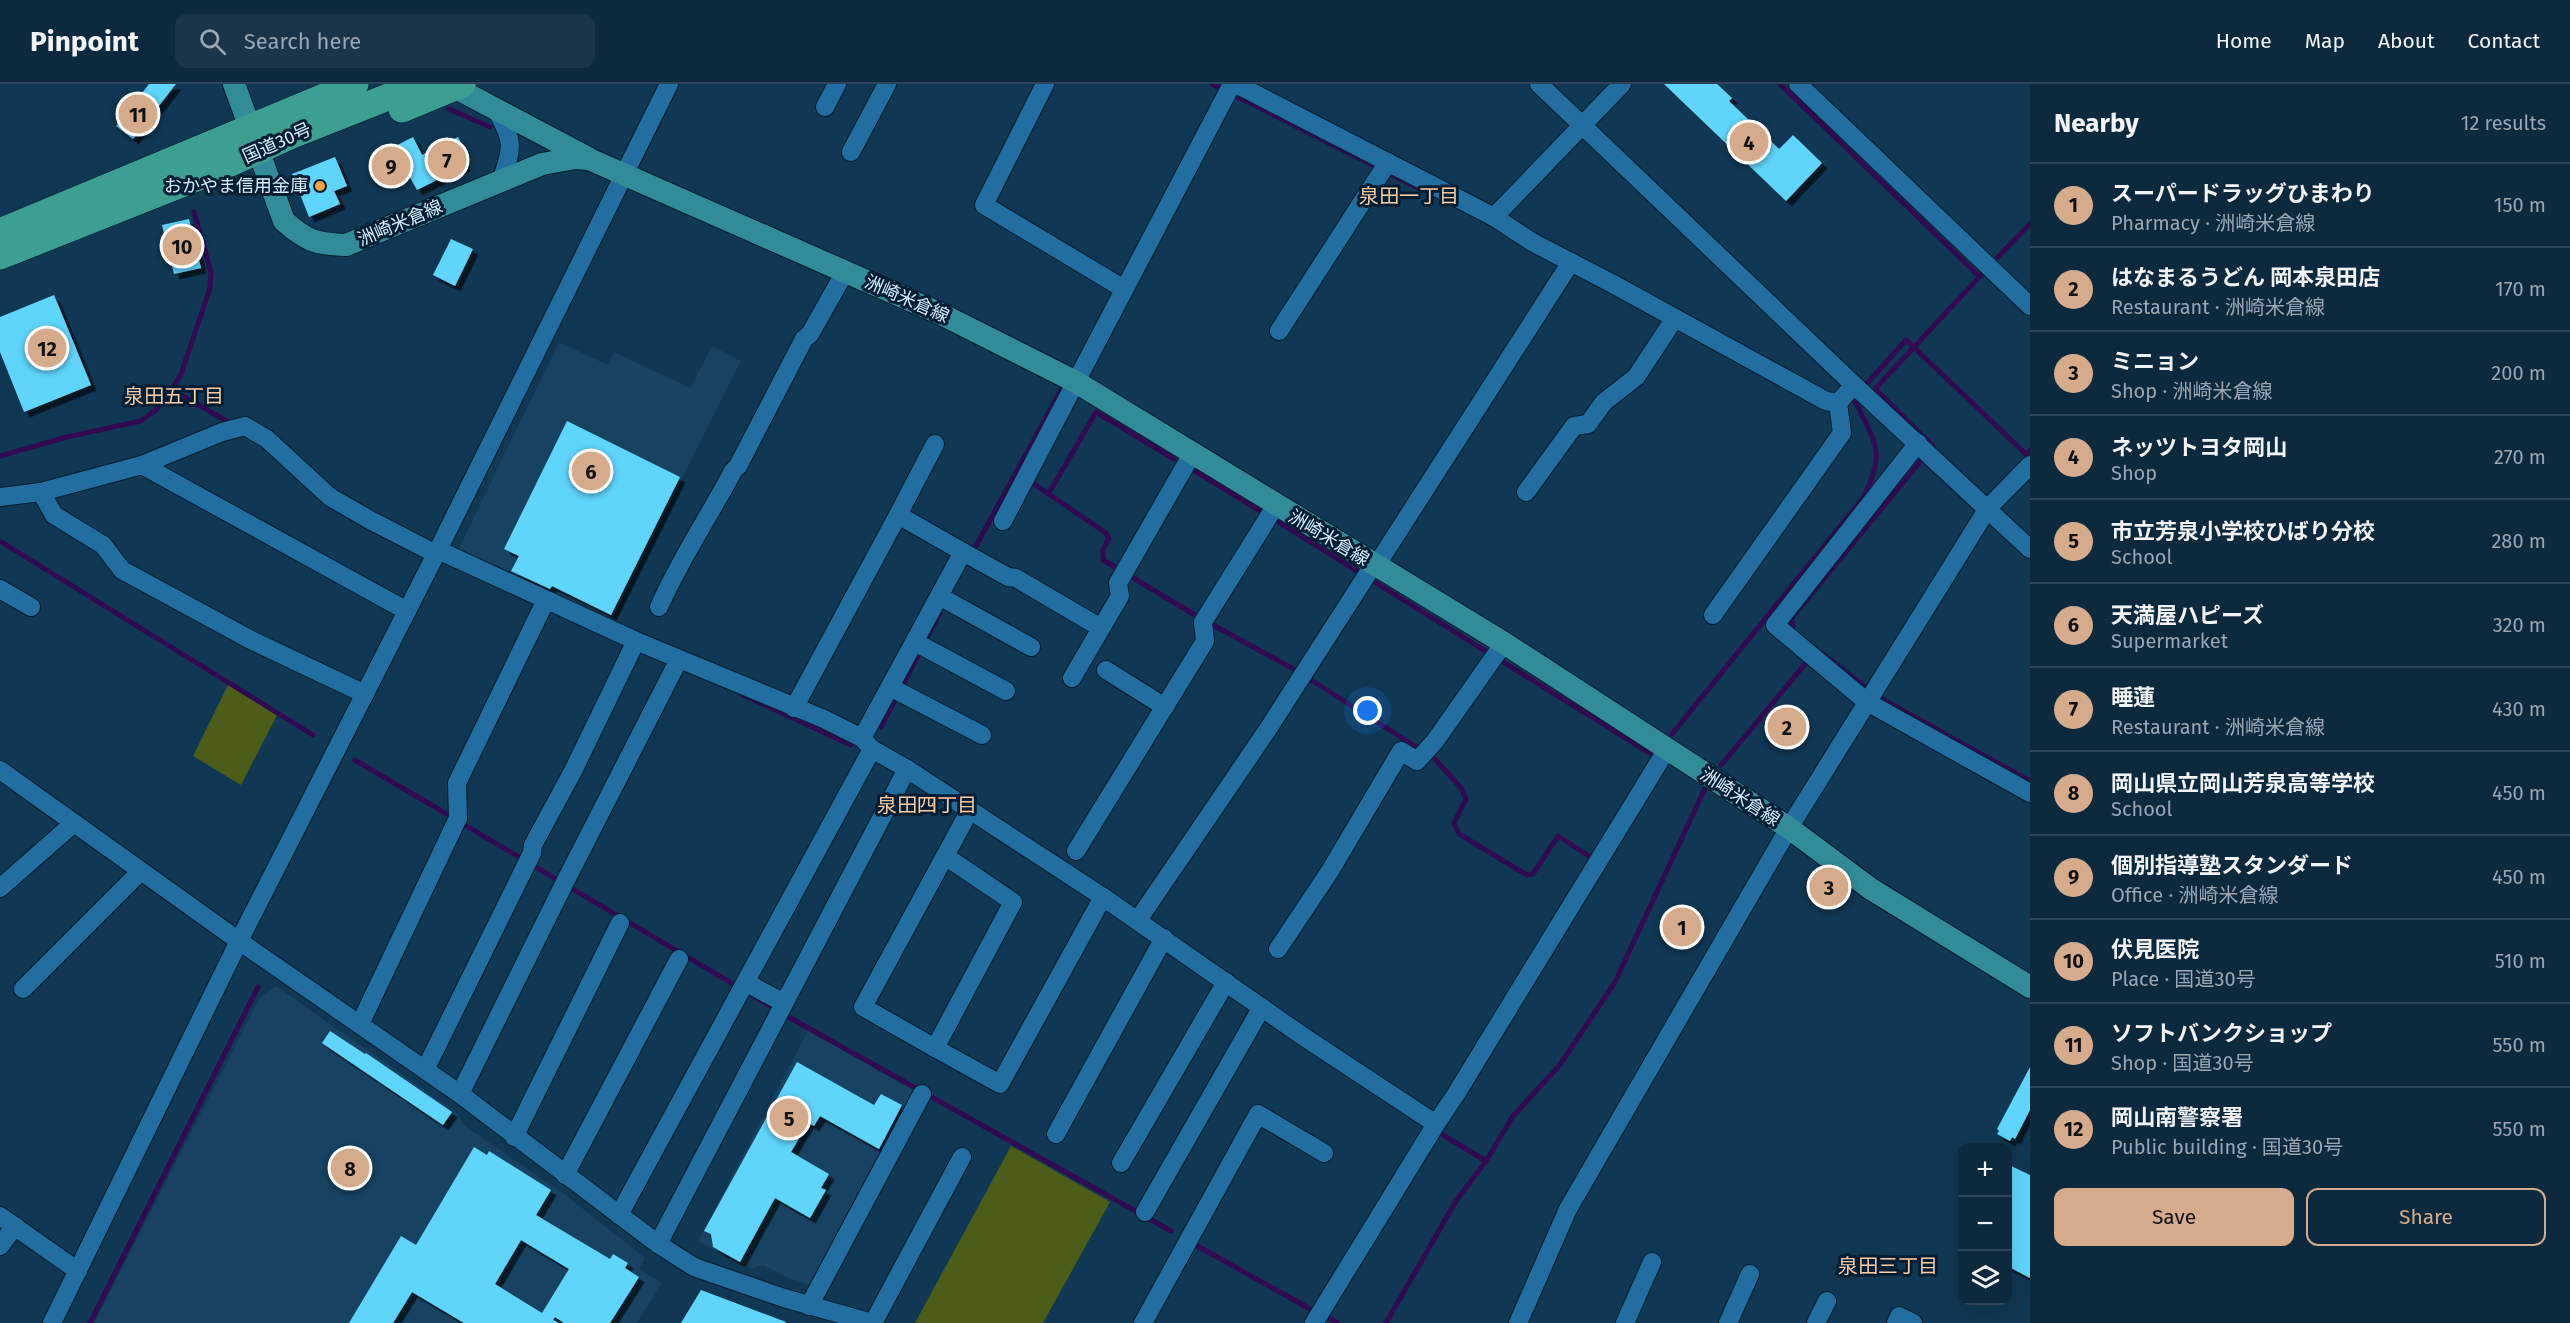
<!DOCTYPE html>
<meta charset="utf-8">
<style>
body{margin:0;font-family:"Fira Sans","Noto Sans JP",sans-serif;background:#1a3549;color:#f1f3f6}
.controls{position:absolute;right:18px;bottom:18px;display:grid;overflow:hidden;border-radius:12px;box-shadow:0 6px 24px #0002}
.controls button{width:54px;height:54px;display:grid;place-items:center;padding:0;border:0;border-bottom:2px solid #2c4558;background:#0c293e;color:#f1f3f6;font:30px sans-serif}
.you{position:absolute;left:1368px;top:627px;width:21px;height:21px;margin:-15px;border:4px solid #fff;border-radius:50%;background:#1a73e8;box-shadow:0 0 0 9px #1a73e833}
.badge{display:grid;place-items:center;width:39px;height:39px;border-radius:50%;background:#d6ab8b;color:#111;font-size:20px;font-weight:700}
.pin{position:absolute;translate:-50% -50%;border:3px solid #fff;box-shadow:0 2px 6px #0006}
.list{margin:0;padding:0;list-style:none}
h2{display:flex;justify-content:space-between;align-items:center;height:78px;margin:0;padding:0 24px;font-size:26px}
h2 small{font-size:20px;font-weight:400;color:#9aa6b0}
.list li{display:grid;grid-template-columns:39px 1fr auto;gap:18px;align-items:center;box-sizing:border-box;height:84px;padding:0 24px;border-top:2px solid #2c4558}
.list b{display:block;font-size:22px;white-space:nowrap}
.list p{margin:0;font-size:20px;white-space:nowrap;color:#9aa6b0}
.list em{font-size:20px;font-style:normal;color:#9aa6b0}
.actions{display:flex;gap:12px;padding:18px 24px}
.actions a{flex:1;padding:14px 0;border:2px solid #d6ab8b;border-radius:12px;text-align:center;font-size:21px;color:#d6ab8b}
.actions .main{background:#d6ab8b;color:#111}
.icon{flex:none;width:33px;height:33px;fill:none;stroke:currentColor;stroke-width:2;stroke-linecap:round;stroke-linejoin:round}
.map{position:relative;flex:none;width:2030px;height:1239px;overflow:hidden}
header{display:flex;align-items:center;gap:36px;box-sizing:border-box;height:84px;padding:0 30px;background:#0c293e;border-bottom:2px solid #2c4558}
header strong{font-size:28px}
nav{display:flex;gap:33px;margin-inline-start:auto;font-size:21px}
.search{width:420px;height:54px;background:#1a3549;display:flex;align-items:center;gap:15px;box-sizing:border-box;padding:0 21px;border-radius:12px;color:#9aa6b0;font-size:22px}
main{display:flex}
aside{flex:1;background:#0c293e}
.map>svg:first-child{display:block}
.built{fill:#174261;fill-rule:evenodd}
.green{fill:#4b5d19}
.lines{fill:none;stroke-linecap:round;stroke-linejoin:round}
.stream{stroke:#310a52;stroke-width:5}
.building{fill:#5ed5fc;fill-rule:evenodd;filter:url(#shadow)}
.minor-casing{stroke:#071e2e;stroke-width:20}
.major-casing{stroke:#071e2e;stroke-width:24}
.highway-casing{stroke:#071e2e;stroke-width:28}
.minor{stroke:#226ea1;stroke-width:18}
.major{stroke:#328b98;stroke-width:22}
.highway{stroke:#3c9f92;stroke-width:27}
.poi-dot{fill:#f7a149;stroke:#001e33;stroke-width:2}
.labels{text-anchor:middle;dominant-baseline:central;stroke-width:6;stroke-linejoin:round;paint-order:stroke}
.street-label{font-size:18px;fill:#d8edfe;stroke:#001e33}
.poi-label{font-size:18px;fill:#d8edfe;stroke:#001e33;text-anchor:end}
.neighbourhood-label{font-size:20px;fill:#fdcca0;stroke:#001e33}
</style>
<header>
<strong>Pinpoint</strong>
<div class="search"><svg class="icon" aria-label="search" viewBox="0 0 24 24"><circle cx="10" cy="10" r="6"/><path d="M15 15l6 6"/></svg>Search here</div>
<nav><a>Home</a><a>Map</a><a>About</a><a>Contact</a></nav>
</header>
<main>
<div class="map">
<svg width="2030" height="1239" viewBox="0 0 2030 1239">
<defs>
<filter id="shadow"><feDropShadow dx="5.5" dy="5.5" stdDeviation="0" flood-color="#0009"/></filter>
</defs>
<rect width="100%" height="100%" fill="#103753"/>
<g class="built">
<polygon points="559,258 608,281 614,268 690,304 712,262 741,277 610,539 456,470"/>
<polygon points="276,902 457,1029 465,1042 564,1110 645,1174 640,1185 662,1199 637,1239 94,1239 260,913"/>
<path d="M808,947L918,1009L812,1201L788,1194L763,1181L751,1185L698,1157ZM797,979L877,1022L876,1019L881,1010L902,1021L879,1065L789,1016L816,1038L814,1042L808,1039L799,1055L793,1052L781,1074L806,1088L811,1079L829,1090L821,1104L825,1107L810,1134L747,1094L760,1140L765,1143L760,1152L756,1150L740,1178L713,1163L715,1153L705,1147Z"/>
</g>
<g class="green">
<polygon points="228,601 277,631 241,701 193,672"/>
<polygon points="1011,1062 1110,1118 1043,1239 915,1239"/>
</g>
<g class="lines">
<g class="stream">
<polyline points="1212,0 1422,106"/>
<polyline points="1780,0 1979,192"/>
<polyline points="449,25 490,43"/>
<polyline points="1998,173 2030,140"/>
<polyline points="1863,304 1906,256 2026,370 2030,366"/>
<polyline points="172,306 234,341"/>
<polyline points="0,372 67,353 141,337 157,325 172,306 181,290 210,204 211,188 194,128"/>
<polyline points="1193,386 1262,428"/>
<polyline points="1034,400 1106,449 1109,454 1103,466 1103,476 1195,531 1297,587 1435,675 1461,704 1466,715 1454,739 1459,750 1527,791 1533,790 1558,752 1589,772"/>
<polyline points="1049,409 1096,328 1174,375"/>
<polyline points="1275,436 1606,642 1654,672 1656,670"/>
<polyline points="0,457 313,651"/>
<polyline points="971,471 1061,306"/>
<polyline points="1794,547 1791,535 1933,362 1875,305 1982,190"/>
<polyline points="1822,569 1866,604"/>
<polyline points="741,610 851,661"/>
<polyline points="1880,614 2030,697"/>
<polyline points="881,643 940,529"/>
<path d="M1672,650L1863,414C1887,367 1875,359 1854,315"/>
<polyline points="355,676 450,732"/>
<polyline points="1721,681 1810,574"/>
<polyline points="463,740 787,932 1171,1147"/>
<polyline points="1438,1048 1486,1077"/>
<polyline points="1192,1159 1312,1226"/>
<polyline points="1325,1232 1338,1239"/>
<polyline points="90,1239 258,903"/>
<polyline points="1386,1239 1456,1117 1486,1077 1513,1032 1559,982 1615,898 1707,700"/>
</g>
</g>
<g class="building">
<polygon points="149,0 176,0 133,55 116,42"/>
<polygon points="1664,0 1717,0 1732,14 1729,17 1779,65 1793,51 1822,79 1786,117"/>
<polygon points="413,53 422,71 458,53 465,67 459,70 465,82 417,106 407,88 383,100 370,75"/>
<polygon points="335,73 347,102 334,107 340,120 309,133 292,90"/>
<polygon points="189,135 201,184 174,190 162,141"/>
<polygon points="451,155 473,165 455,202 433,191"/>
<polygon points="54,211 91,301 24,328 0,268 0,233"/>
<polygon points="567,337 680,393 611,531 552,502 550,505 511,487 519,472 504,465"/>
<polygon points="330,947 365,970 366,969 452,1028 443,1041 322,959"/>
<polygon points="797,978 874,1021 881,1010 902,1021 879,1065 820,1032 814,1042 808,1039 791,1068 829,1090 821,1104 826,1106 810,1134 775,1114 740,1178 713,1163 711,1150 704,1147"/>
<polygon points="2030,983 2030,1026 2015,1055 2012,1053 2010,1057 1997,1050 1999,1047 1997,1045"/>
<path d="M474,1063L487,1071L489,1067L551,1106L536,1131L610,1175L613,1170L628,1179L625,1184L639,1193L610,1239H564L555,1233L553,1236L559,1239H464L412,1208L393,1239H349L401,1152L416,1161ZM521,1156L569,1185L542,1229L495,1200Z"/>
<polygon points="2007,1080 2030,1091 2030,1194 2007,1182"/>
<polygon points="701,1206 786,1238 785,1239 681,1239"/>
</g>
<g class="lines">
<defs>
<g id="minor">
<polyline points="1045,0 984,121 1124,205"/>
<polyline points="1236,0 1494,133 1532,158 1613,200 1826,317 1838,319 1854,301"/>
<polyline points="1539,0 1854,301 2030,465"/>
<polyline points="1798,0 2030,222"/>
<polyline points="825,23 837,0"/>
<path d="M496,25C513,59 514,60 501,97"/>
<polyline points="851,68 887,0"/>
<polyline points="1494,133 1622,0"/>
<polyline points="1279,247 1388,78"/>
<polyline points="1918,359 1775,541 1867,618 2030,709"/>
<polyline points="142,381 407,527"/>
<polyline points="41,408 54,431 103,461 122,486 251,556 365,610"/>
<polyline points="1526,408 1574,342 1588,340 1604,318 1636,293 1675,234"/>
<polyline points="0,413 41,408 142,381 222,348 245,342 267,355 330,413 370,436 436,470"/>
<polyline points="898,431 935,360"/>
<polyline points="1003,437 1232,0"/>
<polyline points="438,466 636,557 824,635 862,654 872,665 907,685 1103,813 1304,953 1436,1040 1456,1010 1667,665"/>
<polyline points="963,468 1008,493 1016,494 1101,544"/>
<polyline points="1376,482 1571,178"/>
<polyline points="0,505 31,523"/>
<polyline points="939,512 1031,563"/>
<path d="M659,523C680,475 709,433 733,387L738,382L804,255L810,250L845,188"/>
<polyline points="1713,531 1842,349 1838,319"/>
<polyline points="915,558 1006,607"/>
<polyline points="1106,586 1165,623"/>
<polyline points="1072,594 1120,512 1118,499 1192,370"/>
<polyline points="890,603 982,651"/>
<polyline points="794,624 898,431 963,468 862,654"/>
<polyline points="0,686 239,857 460,1010 658,1160 694,1183 784,1214 872,1239"/>
<polyline points="1076,767 1205,557 1203,538 1276,421"/>
<polyline points="945,772 1013,818 935,964 863,923 970,726"/>
<polyline points="0,804 74,739"/>
<polyline points="1138,836 1268,645 1374,480"/>
<polyline points="1278,865 1330,787 1401,667 1417,677 1435,657 1504,559"/>
<polyline points="747,899 784,919"/>
<polyline points="23,905 141,787"/>
<polyline points="360,940 458,734 457,699 546,516"/>
<polyline points="935,964 1000,1000 1103,813"/>
<polyline points="425,986 532,769 533,761 573,687 636,557"/>
<polyline points="460,1010 565,798 674,585"/>
<polyline points="1056,1050 1164,854"/>
<polyline points="514,1053 620,839"/>
<polyline points="1121,1079 1226,898"/>
<polyline points="565,1091 679,875"/>
<polyline points="1145,1128 1262,923"/>
<polyline points="619,1131 872,665"/>
<polyline points="0,1132 78,1187"/>
<polyline points="658,1160 907,685"/>
<polyline points="0,1162 15,1142"/>
<polyline points="809,1222 922,1010"/>
<polyline points="52,1239 239,857 436,470 669,0"/>
<polyline points="873,1239 962,1073"/>
<polyline points="1143,1239 1258,1030 1324,1069"/>
<polyline points="1314,1239 1436,1040"/>
<polyline points="1518,1239 1568,1125 1789,744 1988,424 2030,381"/>
<polyline points="1625,1239 1652,1178"/>
<polyline points="1728,1239 1750,1190"/>
<polyline points="1816,1239 1827,1217"/>
<polyline points="1896,1239 1899,1232 1913,1239"/>
</g>
<g id="major">
<path d="M234,0L284,137C307,157 315,160 346,161L542,80L575,74L589,75L939,229L1076,298L1504,559L1789,744L1871,805L2030,903"/>
<polyline points="454,3 588,74"/>
</g>
<g id="highway">
<polyline points="402,25 462,0"/>
<polyline points="0,148 355,0"/>
<polyline points="0,172 204,91 292,51 421,0"/>
</g>
</defs>
<use href="#minor" class="minor-casing"/>
<use href="#major" class="major-casing"/>
<use href="#highway" class="highway-casing"/>
<use href="#minor" class="minor"/>
<use href="#major" class="major"/>
<use href="#highway" class="highway"/>
</g>
<circle class="poi-dot" cx="320" cy="102" r="6"/>
<g class="labels">
<g class="street-label">
<text transform="translate(277 59) rotate(-24)">国道30号</text>
<text transform="translate(400 139) rotate(-23)">洲崎米倉線</text>
<text transform="translate(907 215) rotate(24)">洲崎米倉線</text>
<text transform="translate(1329 454) rotate(31)">洲崎米倉線</text>
<text transform="translate(1740 713) rotate(33)">洲崎米倉線</text>
</g>
<g class="poi-label">
<text x="308" y="102">おかやま信用金庫</text>
</g>
<g class="neighbourhood-label">
<text x="1409" y="112">泉田一丁目</text>
<text x="174" y="312">泉田五丁目</text>
<text x="927" y="721">泉田四丁目</text>
<text x="1888" y="1182">泉田三丁目</text>
</g>
</g>
</svg>
<div class="controls">
<button>+</button>
<button>−</button>
<button><svg class="icon" aria-label="layers" viewBox="0 0 24 24"><path d="M12 4l9 5-9 5-9-5zM3 14l9 5 9-5"/></svg></button>
</div>
<div class="you"></div>
<div class="pin badge" style="left:1682px;top:843px">1</div>
<div class="pin badge" style="left:1787px;top:643px">2</div>
<div class="pin badge" style="left:1829px;top:803px">3</div>
<div class="pin badge" style="left:1749px;top:58px">4</div>
<div class="pin badge" style="left:789px;top:1034px">5</div>
<div class="pin badge" style="left:591px;top:387px">6</div>
<div class="pin badge" style="left:447px;top:76px">7</div>
<div class="pin badge" style="left:350px;top:1084px">8</div>
<div class="pin badge" style="left:391px;top:82px">9</div>
<div class="pin badge" style="left:182px;top:162px">10</div>
<div class="pin badge" style="left:138px;top:30px">11</div>
<div class="pin badge" style="left:47px;top:264px">12</div>
</div>
<aside>
<h2>Nearby<small>12 results</small></h2>
<ul class="list">
<li><span class="badge">1</span><div><b>スーパードラッグひまわり</b><p>Pharmacy · 洲崎米倉線</p></div><em>150 m</em></li>
<li><span class="badge">2</span><div><b>はなまるうどん 岡本泉田店</b><p>Restaurant · 洲崎米倉線</p></div><em>170 m</em></li>
<li><span class="badge">3</span><div><b>ミニョン</b><p>Shop · 洲崎米倉線</p></div><em>200 m</em></li>
<li><span class="badge">4</span><div><b>ネッツトヨタ岡山</b><p>Shop</p></div><em>270 m</em></li>
<li><span class="badge">5</span><div><b>市立芳泉小学校ひばり分校</b><p>School</p></div><em>280 m</em></li>
<li><span class="badge">6</span><div><b>天満屋ハピーズ</b><p>Supermarket</p></div><em>320 m</em></li>
<li><span class="badge">7</span><div><b>睡蓮</b><p>Restaurant · 洲崎米倉線</p></div><em>430 m</em></li>
<li><span class="badge">8</span><div><b>岡山県立岡山芳泉高等学校</b><p>School</p></div><em>450 m</em></li>
<li><span class="badge">9</span><div><b>個別指導塾スタンダード</b><p>Office · 洲崎米倉線</p></div><em>450 m</em></li>
<li><span class="badge">10</span><div><b>伏見医院</b><p>Place · 国道30号</p></div><em>510 m</em></li>
<li><span class="badge">11</span><div><b>ソフトバンクショップ</b><p>Shop · 国道30号</p></div><em>550 m</em></li>
<li><span class="badge">12</span><div><b>岡山南警察署</b><p>Public building · 国道30号</p></div><em>550 m</em></li>
</ul>
<div class="actions"><a class="main">Save</a><a>Share</a></div>
</aside>
</main>
